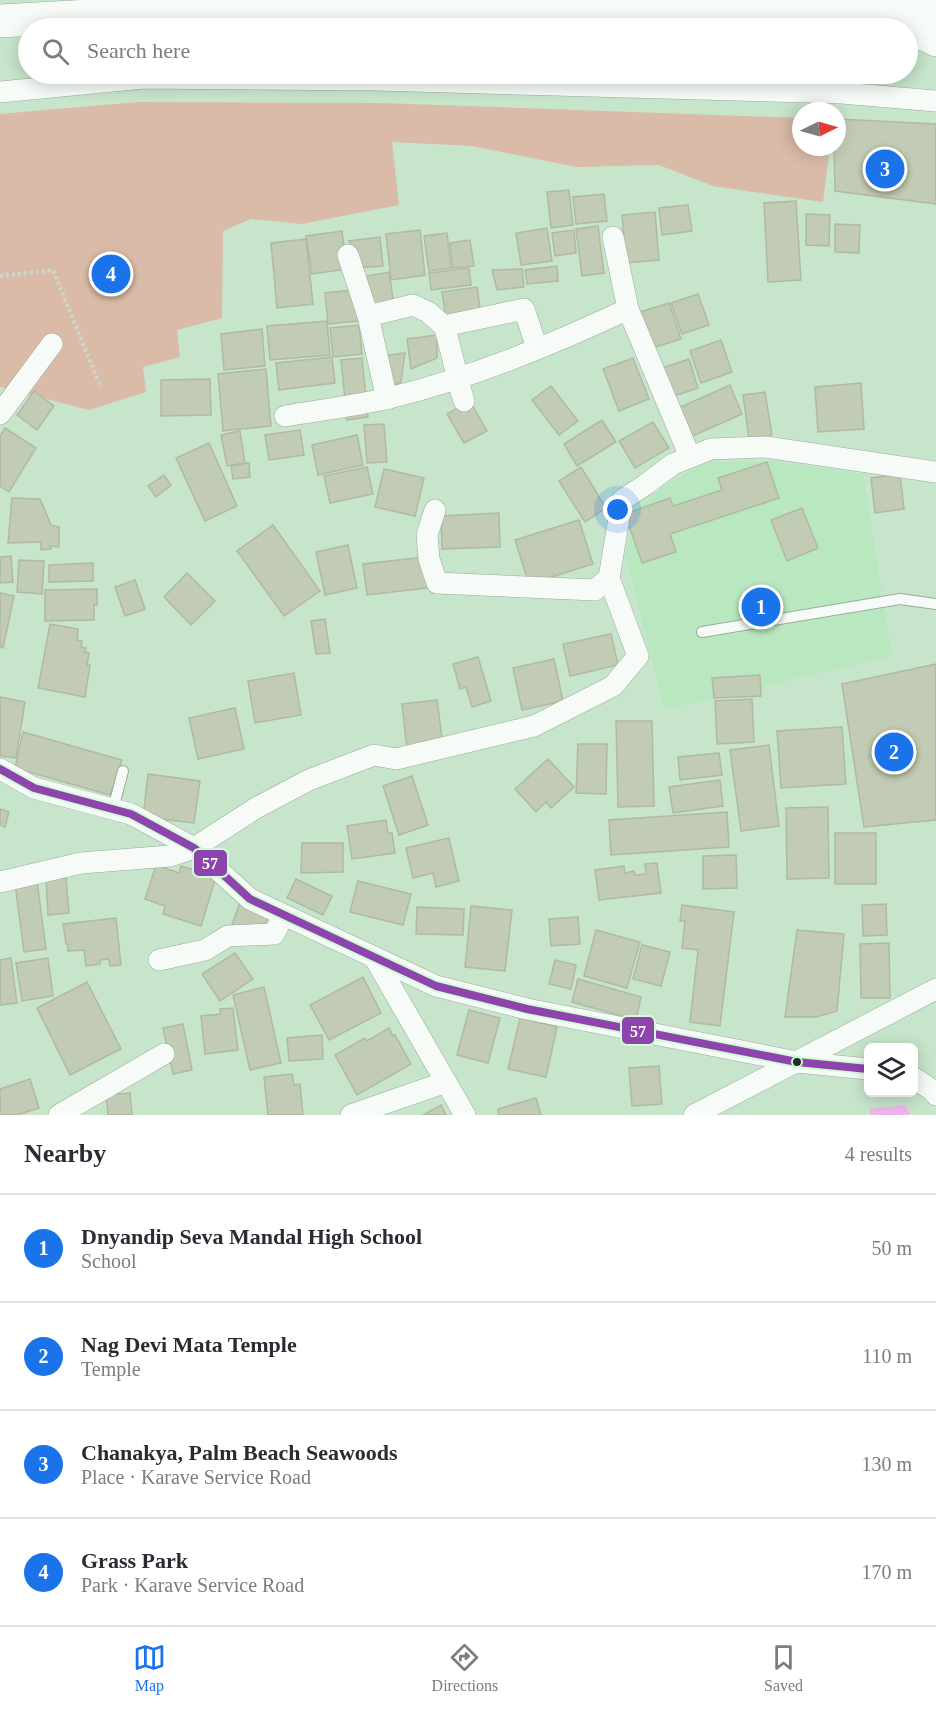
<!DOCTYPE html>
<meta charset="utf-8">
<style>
body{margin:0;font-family:"Times New Roman",serif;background:#f7f7f7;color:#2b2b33}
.controls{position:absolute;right:18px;bottom:18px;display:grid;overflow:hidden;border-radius:9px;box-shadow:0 3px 15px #0003}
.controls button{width:54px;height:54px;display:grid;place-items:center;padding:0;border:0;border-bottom:2px solid #e1e1e2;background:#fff;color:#2b2b33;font:30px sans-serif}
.compass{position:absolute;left:792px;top:102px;width:54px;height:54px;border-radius:50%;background:#fff;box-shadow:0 3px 15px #0003;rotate:85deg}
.you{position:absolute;left:618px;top:510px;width:21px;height:21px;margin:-15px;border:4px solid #fff;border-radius:50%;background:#1a73e8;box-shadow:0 0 0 9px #1a73e833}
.badge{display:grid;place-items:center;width:39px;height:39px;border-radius:50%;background:#1a73e8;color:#fff;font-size:20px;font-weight:700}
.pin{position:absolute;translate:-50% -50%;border:3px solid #fff;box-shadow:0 2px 6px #0006}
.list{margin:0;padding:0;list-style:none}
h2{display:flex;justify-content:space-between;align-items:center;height:78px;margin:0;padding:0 24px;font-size:26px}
h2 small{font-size:20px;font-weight:400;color:#7c7c81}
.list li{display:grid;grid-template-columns:39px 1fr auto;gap:18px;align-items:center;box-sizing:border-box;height:108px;padding:0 24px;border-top:2px solid #e1e1e2}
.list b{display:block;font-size:22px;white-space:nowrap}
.list p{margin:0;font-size:20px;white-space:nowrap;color:#7c7c81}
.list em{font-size:20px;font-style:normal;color:#7c7c81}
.icon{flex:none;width:33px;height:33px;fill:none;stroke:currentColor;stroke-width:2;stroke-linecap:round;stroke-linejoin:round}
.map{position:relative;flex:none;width:936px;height:1115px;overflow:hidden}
.search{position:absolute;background:#fff;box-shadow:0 3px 15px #0003;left:18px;right:18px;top:18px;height:66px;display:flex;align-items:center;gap:15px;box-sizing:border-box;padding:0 21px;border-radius:33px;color:#7c7c81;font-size:22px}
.sheet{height:510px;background:#fff}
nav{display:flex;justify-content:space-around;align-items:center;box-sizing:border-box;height:84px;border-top:2px solid #e1e1e2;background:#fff;font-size:16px;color:#7c7c81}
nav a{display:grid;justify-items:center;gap:3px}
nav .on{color:#1a73e8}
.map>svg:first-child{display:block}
.built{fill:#b9e8c0}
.green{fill:#dabba8}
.water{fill:#edb5ea}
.building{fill:#c2cbb3;stroke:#b0baa2;stroke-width:1.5}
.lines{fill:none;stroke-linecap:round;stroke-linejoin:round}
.lane-casing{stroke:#96ad9a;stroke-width:12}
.street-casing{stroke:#96ad9a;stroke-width:22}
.primary-casing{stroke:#96ad9a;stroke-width:34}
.path{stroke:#ccd6ce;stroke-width:4;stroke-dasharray:3 3;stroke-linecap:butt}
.lane{stroke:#f7fbf7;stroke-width:10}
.street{stroke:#f7fbf7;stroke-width:21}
.primary{stroke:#f7fbf7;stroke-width:33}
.bus-1-casing{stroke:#d0fcd6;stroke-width:12}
.bus-1{stroke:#8e44ad;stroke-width:8}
.bus-dot{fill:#1a301e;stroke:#d0fcd6;stroke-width:2}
.line-badge{stroke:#d0fcd6;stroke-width:2}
.badge-label{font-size:16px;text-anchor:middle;font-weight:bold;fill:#fff}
</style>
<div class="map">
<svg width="936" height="1115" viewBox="0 0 936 1115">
<rect width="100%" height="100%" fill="#c7e5cb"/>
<polygon class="built" points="773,461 863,474 892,656 664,710 626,558 633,507 692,469 713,462"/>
<polygon class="green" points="138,102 381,103 801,118 801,147 830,147 823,202 713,186 659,165 576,167 472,146 392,142 399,205 302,224 251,219 223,231 222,318 177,330 180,357 143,367 146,392 89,410 0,387 0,114"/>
<polygon class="water" points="906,1105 910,1115 870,1115 869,1109"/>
<g class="building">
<polygon points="837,119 936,124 936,204 835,191 834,147 837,147"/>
<polygon points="569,190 573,225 551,228 547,192"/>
<polygon points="604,194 607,221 576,224 573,197"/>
<polygon points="796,201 801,280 768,282 764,203"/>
<polygon points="688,205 692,231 662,235 659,208"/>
<polygon points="655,212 659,260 626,263 622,215"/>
<polygon points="806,214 830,215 829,246 806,245"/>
<polygon points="835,224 860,225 859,253 835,252"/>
<polygon points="598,226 604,273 582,276 576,229"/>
<polygon points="547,228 552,261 521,265 516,233"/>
<polygon points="420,230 425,275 391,280 386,234"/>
<polygon points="574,230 576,253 555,256 552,233"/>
<polygon points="342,231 347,269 312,274 306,236"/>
<polygon points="447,233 451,268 429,271 424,236"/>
<polygon points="380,237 383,266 354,268 349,241"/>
<polygon points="306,239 313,304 277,308 271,243"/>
<polygon points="470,240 474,266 453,268 450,243"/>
<polygon points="557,266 558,281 527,284 525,270"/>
<polygon points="469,268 471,285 431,290 429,273"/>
<polygon points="522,269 524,287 497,290 492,270"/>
<polygon points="389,272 394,305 371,308 366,276"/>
<polygon points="477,287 481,315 446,319 442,292"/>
<polygon points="352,290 359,321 328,324 325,293"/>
<polygon points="698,294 709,325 682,334 671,303"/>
<polygon points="669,303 681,339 652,348 640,312"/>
<polygon points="327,321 330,355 270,360 267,326"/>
<polygon points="359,325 362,354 333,357 330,328"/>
<polygon points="262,329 265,366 224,370 221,334"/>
<polygon points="437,335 437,358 411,369 407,339"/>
<polygon points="721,340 732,372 701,383 690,351"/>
<polygon points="405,353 401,382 389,388 383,356"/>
<polygon points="332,357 335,383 279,390 276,363"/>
<polygon points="362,358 368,417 347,420 341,360"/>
<polygon points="633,358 649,399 619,411 603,369"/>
<polygon points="689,359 698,388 671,397 662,368"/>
<polygon points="266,369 271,426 223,431 218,374"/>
<polygon points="210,379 211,415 161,416 161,380"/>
<polygon points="861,383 864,429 818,432 815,387"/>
<polygon points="730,385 742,414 686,439 674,410"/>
<polygon points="551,386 578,421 559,435 532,400"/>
<polygon points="34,391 54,406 37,430 17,415"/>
<polygon points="765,392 772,435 749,439 743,395"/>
<polygon points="470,401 487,431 464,443 447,414"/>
<polygon points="602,420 616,442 577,466 564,444"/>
<polygon points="653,422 669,448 635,468 619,441"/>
<polygon points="384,424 387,462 367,463 364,425"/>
<polygon points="5,428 36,448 9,492 0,486 0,436"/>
<polygon points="300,430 304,455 269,460 265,435"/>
<polygon points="240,431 245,463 227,466 221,435"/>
<polygon points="357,435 363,465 318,475 312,445"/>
<polygon points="209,443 237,506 205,521 176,458"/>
<polygon points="767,462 779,498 670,534 676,552 642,563 625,514 670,498 673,506 722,490 718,478"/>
<polygon points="249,463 250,477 233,479 231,466"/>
<polygon points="367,467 373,494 330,503 324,476"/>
<polygon points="581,467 606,508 585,522 559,481"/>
<polygon points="384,469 424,478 415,516 375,507"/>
<polygon points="900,474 904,509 875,513 871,478"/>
<polygon points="164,475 171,485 156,497 148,486"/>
<polygon points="12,498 40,499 51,525 59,527 59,547 50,546 51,549 41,550 41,542 8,543"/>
<polygon points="802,508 818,548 787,561 771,520"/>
<polygon points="499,513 500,547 442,549 441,516"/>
<polygon points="579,520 593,564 529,584 515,540"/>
<polygon points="273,525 320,591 284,616 237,551"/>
<polygon points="348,545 357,588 325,595 316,552"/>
<polygon points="11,556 13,582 0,583 0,557"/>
<polygon points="424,557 427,588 367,595 363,564"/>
<polygon points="19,560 44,561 42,594 17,592"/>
<polygon points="93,563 93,581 49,582 49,565"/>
<polygon points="187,573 215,601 191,625 164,597"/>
<polygon points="135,580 145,609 125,616 115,587"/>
<polygon points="97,589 97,605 94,605 94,620 45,621 45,590"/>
<polygon points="0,593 14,596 3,648 0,647"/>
<polygon points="325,619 330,653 316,654 311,621"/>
<polygon points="50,624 78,629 77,640 82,641 81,647 86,648 85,652 89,653 87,665 90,665 85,697 38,688"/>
<polygon points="611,634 618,665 570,676 563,644"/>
<polygon points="478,657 491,701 472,707 466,687 460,689 453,664"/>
<polygon points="554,659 563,701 522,710 513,668"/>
<polygon points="936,664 936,820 864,827 842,684"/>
<polygon points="294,673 301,715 255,723 248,681"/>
<polygon points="760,675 761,696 714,698 712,678"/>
<polygon points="0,697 25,702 16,758 0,756"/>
<polygon points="752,699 754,742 717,744 715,701"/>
<polygon points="437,700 443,745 407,749 402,704"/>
<polygon points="235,708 244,749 198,759 189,718"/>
<polygon points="616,721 652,721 654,806 618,807"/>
<polygon points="842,727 846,784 781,788 777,731"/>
<polygon points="23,732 122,760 110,795 15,768"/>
<polygon points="578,744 607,744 606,794 576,793"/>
<polygon points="769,745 779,826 741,831 730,750"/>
<polygon points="719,753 722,775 680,780 678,757"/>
<polygon points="548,759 574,787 551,808 546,802 536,812 515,789"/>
<polygon points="148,774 200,781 194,823 143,817"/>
<polygon points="412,776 428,825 399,835 383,786"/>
<polygon points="720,780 723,806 673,813 669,787"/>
<polygon points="828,807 829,878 787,879 786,808"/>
<polygon points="0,809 9,812 5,827 0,825"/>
<polygon points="727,812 729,847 611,855 609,820"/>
<polygon points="386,820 388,833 392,833 395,853 352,859 347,826"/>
<rect x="835" y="833" width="41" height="51"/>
<polygon points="449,838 459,881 436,887 433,873 413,878 406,848"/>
<polygon points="302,843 343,843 343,872 301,873"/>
<polygon points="736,855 737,888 703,889 703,856"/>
<polygon points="657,863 661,893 599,900 595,870 624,866 625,873 634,871 635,875 646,874 645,864"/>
<polygon points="156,865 179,873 181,866 216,877 201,926 163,914 165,906 145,899"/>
<polygon points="66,878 69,913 48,915 46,879"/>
<polygon points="296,879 332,896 323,915 287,898"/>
<polygon points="37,881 46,949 24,952 15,884"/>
<polygon points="358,881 411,894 403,925 350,912"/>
<polygon points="241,899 270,915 260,933 231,928"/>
<polygon points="886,904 887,935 863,936 862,905"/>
<polygon points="682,905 734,912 720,1026 690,1022 698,950 682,948 685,921 680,921"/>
<polygon points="471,906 512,910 505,971 465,967"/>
<polygon points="417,907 464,909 463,935 416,934"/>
<polygon points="578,917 580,944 551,946 549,919"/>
<polygon points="116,918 121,965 110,966 109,959 100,960 100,964 86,966 84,950 68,951 68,944 66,944 63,924"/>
<polygon points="596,930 640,942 627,988 584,976"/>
<polygon points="797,930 844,934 837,1011 816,1017 785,1017"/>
<polygon points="889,943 890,998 861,998 860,944"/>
<polygon points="642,945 670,952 661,986 633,979"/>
<polygon points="235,953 253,979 220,1001 202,974"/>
<polygon points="11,958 17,1003 0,1005 0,960"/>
<polygon points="48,958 53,996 22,1001 16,963"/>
<polygon points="555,960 576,965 571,989 549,984"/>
<polygon points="363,977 381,1013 329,1040 310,1005"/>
<polygon points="578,979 641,997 636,1020 572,1002"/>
<polygon points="87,982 121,1049 70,1075 37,1008"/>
<polygon points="264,987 281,1063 250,1070 233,995"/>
<polygon points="233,1008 238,1050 205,1054 201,1016 221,1014 220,1009"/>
<polygon points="469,1010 500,1018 488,1063 457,1055"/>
<polygon points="520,1018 557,1027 546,1077 508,1069"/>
<polygon points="183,1024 192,1070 173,1074 163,1028"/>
<polygon points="389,1028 393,1036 395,1035 411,1064 357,1095 335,1055 365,1038 367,1041"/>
<polygon points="322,1035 323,1059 289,1061 287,1038"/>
<polygon points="659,1066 662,1104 632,1106 629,1068"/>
<polygon points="292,1074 294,1085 300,1084 303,1115 268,1115 264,1077"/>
<polygon points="30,1079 39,1108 17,1115 0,1115 0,1089"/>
<polygon points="130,1093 132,1115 108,1115 106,1095"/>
<polygon points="536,1098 541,1115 499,1115 498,1109"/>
<polygon points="441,1105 446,1115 423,1115"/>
</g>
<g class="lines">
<defs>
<g id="lane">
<polyline points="702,632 900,599 936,604"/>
<polyline points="113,809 123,771"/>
</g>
<g id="street">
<polyline points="0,92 143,78 377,80 842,93 936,101"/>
<polyline points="613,237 628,309 690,457"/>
<polyline points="348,255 368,316 387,399"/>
<polyline points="368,316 413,305 428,312 444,326 524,309 537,348"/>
<path d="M444,326C452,351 456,376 464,401"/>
<polyline points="0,414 52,344"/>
<path d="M285,416C320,410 355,406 389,398C471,378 552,345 628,309"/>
<polyline points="435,510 427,535 429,559 437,583 595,590 609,578 622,500 645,485 673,464 711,449 766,447 936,472"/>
<polyline points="0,769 34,788 131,814 194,848 250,899 436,986 527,1009 797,1062 868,1069"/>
<polyline points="0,882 81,863 170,856 194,848 256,808 309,780 374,755 396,759 534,726 613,686 638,656 609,578"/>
<polyline points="374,957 465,1115"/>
<polyline points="159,960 205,950 228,936 274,934 284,915"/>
<polyline points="914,1078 932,1090 936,1095"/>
<polyline points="59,1115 164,1054"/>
<polyline points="351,1115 446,1082"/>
<polyline points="694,1115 936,989"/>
</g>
<g id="primary">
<polyline points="0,21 306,4 936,13"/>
<polyline points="908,30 929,36 936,40"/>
</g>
</defs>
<use href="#lane" class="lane-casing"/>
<use href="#street" class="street-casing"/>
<use href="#primary" class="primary-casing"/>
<polyline class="path" points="0,276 53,270 101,388"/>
<use href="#lane" class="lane"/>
<use href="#street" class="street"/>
<use href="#primary" class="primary"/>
<defs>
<polyline id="bus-1" points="0,769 34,788 131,814 194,848 250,899 436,986 527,1009 797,1062 868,1069"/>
</defs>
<use href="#bus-1" class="bus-1-casing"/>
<use href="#bus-1" class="bus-1"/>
</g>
<circle class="bus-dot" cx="797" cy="1062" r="5"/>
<g class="line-badge">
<rect x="193" y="849" width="35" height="28" rx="6" fill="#8e44ad"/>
<rect x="621" y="1016" width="34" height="29" rx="6" fill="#8e44ad"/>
</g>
<g class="badge-label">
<text x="210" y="869">57</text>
<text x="638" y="1037">57</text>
</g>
</svg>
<div class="controls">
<button><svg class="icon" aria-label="layers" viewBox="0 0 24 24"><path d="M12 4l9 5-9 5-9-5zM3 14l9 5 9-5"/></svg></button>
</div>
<svg class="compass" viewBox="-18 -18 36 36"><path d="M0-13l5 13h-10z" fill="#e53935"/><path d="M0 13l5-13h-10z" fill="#7c7c81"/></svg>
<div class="you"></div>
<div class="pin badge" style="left:761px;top:607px">1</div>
<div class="pin badge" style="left:894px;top:752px">2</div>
<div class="pin badge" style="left:885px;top:169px">3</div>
<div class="pin badge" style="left:111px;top:274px">4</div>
<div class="search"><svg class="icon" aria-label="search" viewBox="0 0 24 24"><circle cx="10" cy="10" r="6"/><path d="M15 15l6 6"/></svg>Search here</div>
</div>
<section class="sheet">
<h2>Nearby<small>4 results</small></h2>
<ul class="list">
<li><span class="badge">1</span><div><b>Dnyandip Seva Mandal High School</b><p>School</p></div><em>50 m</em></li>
<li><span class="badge">2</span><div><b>Nag Devi Mata Temple</b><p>Temple</p></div><em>110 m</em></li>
<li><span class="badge">3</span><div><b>Chanakya, Palm Beach Seawoods</b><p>Place · Karave Service Road</p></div><em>130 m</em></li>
<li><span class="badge">4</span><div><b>Grass Park</b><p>Park · Karave Service Road</p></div><em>170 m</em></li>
</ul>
</section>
<nav>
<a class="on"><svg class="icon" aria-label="map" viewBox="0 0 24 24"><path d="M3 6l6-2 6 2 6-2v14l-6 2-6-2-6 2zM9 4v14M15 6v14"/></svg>Map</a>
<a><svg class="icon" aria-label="directions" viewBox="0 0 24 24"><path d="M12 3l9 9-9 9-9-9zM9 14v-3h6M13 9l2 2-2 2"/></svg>Directions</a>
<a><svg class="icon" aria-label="saved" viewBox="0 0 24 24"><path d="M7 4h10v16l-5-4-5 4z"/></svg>Saved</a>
</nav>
